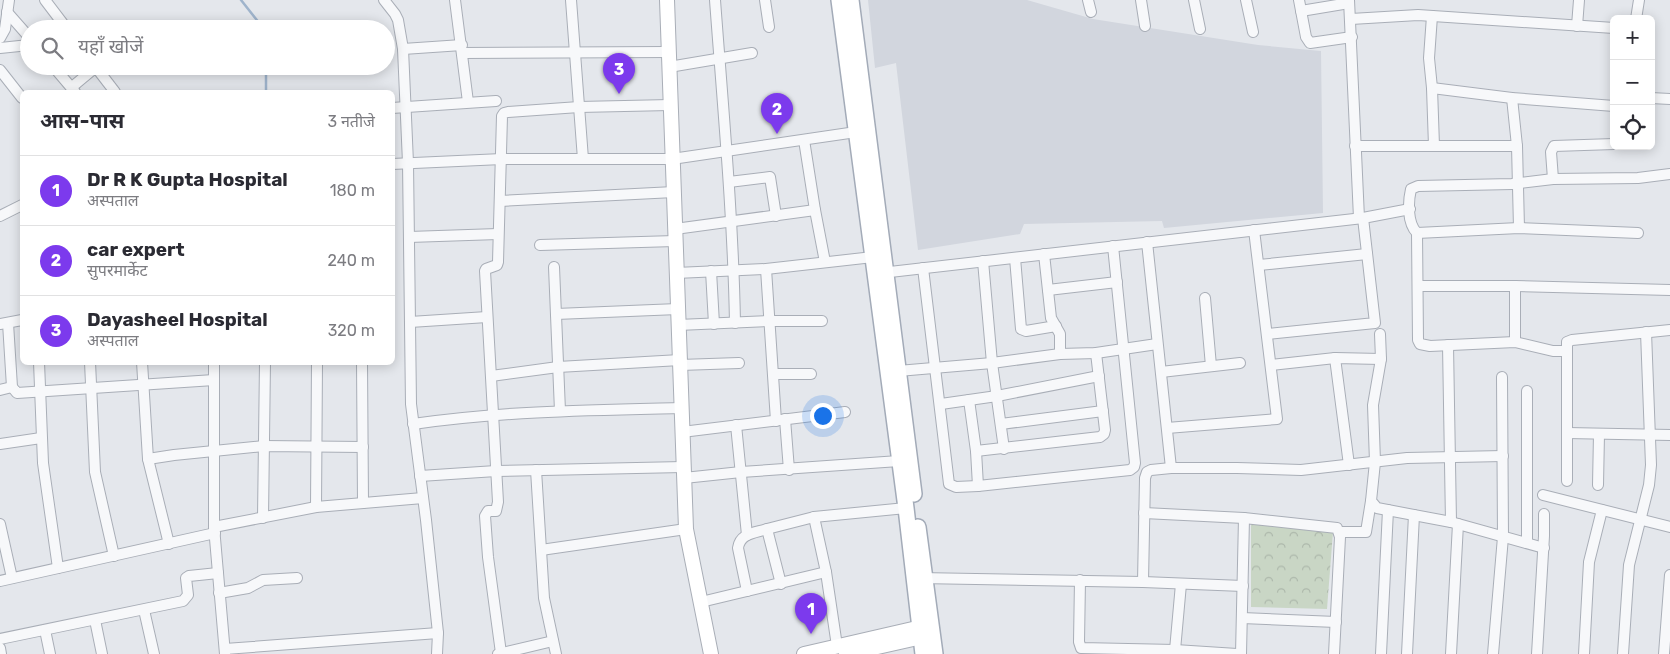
<!DOCTYPE html>
<html lang="hi">
<meta charset="utf-8">
<style>
body{margin:0;font-family:Rubik,"Noto Sans Devanagari",sans-serif;background:#f2f2f3;color:#2b2b33}
.controls{position:absolute;right:15px;top:15px;display:grid;overflow:hidden;border-radius:8px;box-shadow:0 2px 12px #0003}
.controls button{width:45px;height:45px;display:grid;place-items:center;padding:0;border:0;border-bottom:1px solid #e1e1e2;background:#fff;color:#2b2b33;font:25px sans-serif}
.you{position:absolute;left:822px;top:415px;width:18px;height:18px;margin:-12px;border:4px solid #fff;border-radius:50%;background:#1a73e8;box-shadow:0 0 0 8px #1a73e833}
.badge{display:grid;place-items:center;width:32px;height:32px;border-radius:50%;background:#7c3aed;color:#fff;font-size:16px;font-weight:700}
.pin{position:absolute;translate:-50% -41px;filter:drop-shadow(0 1px 2px #0008)}
.pin::after{content:'';position:absolute;top:26px;width:18px;height:15px;background:inherit;clip-path:polygon(0 0,100% 0,50% 100%)}
.list{margin:0;padding:0;list-style:none}
h2{display:flex;justify-content:space-between;align-items:center;height:65px;margin:0;padding:0 20px;font-size:21px}
h2 small{font-size:16px;font-weight:400;color:#7c7c81}
.list li{display:grid;grid-template-columns:32px 1fr auto;gap:15px;align-items:center;box-sizing:border-box;height:70px;padding:0 20px;border-top:1px solid #e1e1e2}
.list b{display:block;font-size:19px;white-space:nowrap}
.list p{margin:0;font-size:16px;white-space:nowrap;color:#7c7c81}
.list em{font-size:16px;font-style:normal;color:#7c7c81}
.icon{flex:none;width:28px;height:28px;fill:none;stroke:currentColor;stroke-width:2;stroke-linecap:round;stroke-linejoin:round}
.map{position:relative;flex:none;width:1670px;height:654px;overflow:hidden}
.search{position:absolute;background:#fff;box-shadow:0 2px 12px #0003;left:20px;top:20px;width:375px;height:55px;display:flex;align-items:center;gap:12px;box-sizing:border-box;padding:0 18px;border-radius:28px;color:#7c7c81;font-size:19px}
.panel{position:absolute;background:#fff;box-shadow:0 2px 12px #0003;left:20px;top:90px;width:375px;height:275px;border-radius:8px}
.map>svg:first-child{display:block}
.built{fill:#d2d6de}
.park{fill:url(#park-crowns)}
.lines{fill:none;stroke-linecap:round;stroke-linejoin:round}
.stream{stroke:#9fb4cc;stroke-width:2.5}
.street-casing{stroke:#a9aeb7;stroke-width:12}
.secondary-casing{stroke:#a9aeb7;stroke-width:16}
.primary-casing{stroke:#a3abb8;stroke-width:18}
.street{stroke:#f7f8fa;stroke-width:10}
.secondary{stroke:#fff;stroke-width:14}
.primary{stroke:#fff;stroke-width:15}
</style>
<div class="map">
<svg width="1670" height="654" viewBox="0 0 1670 654">
<defs>
<pattern id="park-crowns" width="20" height="18" patternUnits="userSpaceOnUse" patternTransform="scale(1.25)"><rect width="20" height="18" fill="#c9d6c5"/><path d="M2 6a3 3 0 1 1 6 0M12 15a3 3 0 1 1 6 0" fill="none" stroke="#adb8ab"/></pattern>
</defs>
<rect width="100%" height="100%" fill="#e4e7ec"/>
<polygon class="built" points="868,0 1027,0 1093,19 1258,45 1321,51 1323,213 1164,228 1162,221 1024,224 1020,234 918,250 896,63 875,68"/>
<polygon class="park" points="1251,522 1333,532 1327,609 1251,607"/>
<g class="lines">
<g class="stream">
<polyline points="241,0 264,29"/>
<polyline points="266,66 266,92"/>
</g>
<defs>
<g id="street">
<polyline points="45,0 67,29"/>
<polyline points="384,0 395,14 398,20 403,49 408,163 411,404 426,520 438,633 437,654"/>
<polyline points="455,0 468,102"/>
<polyline points="571,0 583,159"/>
<path d="M715,0C723,108 733,215 735,323"/>
<polyline points="765,0 769,27"/>
<polyline points="1088,0 1091,12"/>
<polyline points="1141,0 1145,26"/>
<polyline points="1194,0 1200,29"/>
<polyline points="1246,0 1253,32"/>
<polyline points="1299,0 1306,37 1310,43 1352,37"/>
<polyline points="1349,0 1359,218"/>
<polyline points="1301,11 1349,3"/>
<polyline points="7,12 29,37"/>
<polyline points="1432,16 1429,58 1432,88 1434,146"/>
<polyline points="1351,19 1418,15 1614,28"/>
<polyline points="1636,19 1639,0"/>
<polyline points="1577,26 1579,0"/>
<polyline points="0,38 5,29 9,0"/>
<polyline points="0,48 29,45"/>
<polyline points="403,49 462,45"/>
<polyline points="462,53 668,52"/>
<polyline points="53,66 75,92"/>
<polyline points="95,66 115,92"/>
<polyline points="669,67 752,53"/>
<polyline points="0,70 22,98"/>
<polyline points="72,87 96,67"/>
<polyline points="1432,88 1512,98 1614,106"/>
<polyline points="1512,98 1517,146 1519,228"/>
<polyline points="1651,98 1670,99"/>
<polyline points="392,108 496,101"/>
<polyline points="804,140 815,210 825,262"/>
<polyline points="1355,146 1517,146"/>
<polyline points="392,164 502,159 672,159 856,132"/>
<polyline points="1553,179 1551,152 1554,146 1614,144"/>
<polyline points="729,182 770,177 776,216"/>
<polyline points="500,201 674,192"/>
<polyline points="0,216 22,205"/>
<polyline points="675,229 815,210"/>
<polyline points="1417,233 1519,228 1638,233"/>
<polyline points="409,237 498,234"/>
<polyline points="1147,242 1171,468"/>
<polyline points="540,245 675,241"/>
<polyline points="1044,254 1051,318 1060,334 1060,354"/>
<polyline points="1015,258 1021,329 1026,331 1056,326"/>
<polyline points="983,261 992,363 1004,449"/>
<polyline points="1259,265 1367,254"/>
<polyline points="554,267 560,411"/>
<polyline points="923,268 949,484 956,487 978,486 1130,470 1134,467 1135,463 1113,246"/>
<polyline points="766,269 776,421"/>
<polyline points="711,271 714,324"/>
<polyline points="676,273 766,269 873,257"/>
<polyline points="881,273 1363,218 1410,209"/>
<polyline points="1418,286 1515,286 1670,290"/>
<polyline points="1048,290 1117,282"/>
<polyline points="1205,298 1211,366"/>
<polyline points="556,314 678,309"/>
<polyline points="410,322 487,317"/>
<polyline points="8,323 12,387 17,393 214,380"/>
<polyline points="0,324 22,320"/>
<polyline points="678,325 770,321 822,321"/>
<polyline points="1267,334 1375,323 1363,218"/>
<polyline points="1380,334 1381,359 1373,405 1375,462 1371,501 1377,508 1451,522 1544,548"/>
<polyline points="1515,342 1515,286"/>
<polyline points="1448,345 1451,522"/>
<path d="M1566,351H1553L1515,342L1430,346L1420,344L1418,340L1417,233C1407,223 1408,202 1411,189L1418,186L1512,184L1553,179L1638,178L1670,174"/>
<polyline points="1335,358 1349,465"/>
<polyline points="39,362 43,463 58,568"/>
<polyline points="90,362 95,472 114,556"/>
<polyline points="142,362 148,459 169,544"/>
<polyline points="214,362 214,527 225,654"/>
<polyline points="362,362 363,503"/>
<polyline points="680,365 739,363"/>
<polyline points="1271,365 1335,358 1381,359"/>
<polyline points="898,371 992,363 1060,354 1096,353 1157,344"/>
<polyline points="1161,372 1240,363"/>
<polyline points="773,374 811,374"/>
<polyline points="491,376 558,367 680,360"/>
<polyline points="0,390 12,387"/>
<polyline points="969,400 976,451 978,486"/>
<polyline points="941,404 997,396 1099,376"/>
<polyline points="785,419 789,470"/>
<path d="M413,424C502,411 592,410 681,408"/>
<polyline points="1001,424 1103,411"/>
<polyline points="736,425 747,535"/>
<polyline points="1167,428 1277,419 1254,230"/>
<polyline points="682,432 845,412"/>
<polyline points="1567,433 1670,435"/>
<polyline points="0,444 41,438"/>
<polyline points="976,451 1100,437 1104,434 1105,430 1096,353"/>
<polyline points="148,459 174,455 264,446 363,447"/>
<polyline points="536,470 544,598 556,654"/>
<polyline points="420,476 496,471 683,467"/>
<polyline points="684,478 741,472 899,461"/>
<polyline points="1567,481 1567,342 1572,340 1670,330"/>
<polyline points="1598,485 1599,434"/>
<polyline points="1543,495 1670,527"/>
<polyline points="316,507 317,362"/>
<polyline points="1144,513 1244,518 1337,528 1340,537 1334,654"/>
<polyline points="814,517 826,572 837,646"/>
<polyline points="263,518 265,362"/>
<polyline points="0,524 12,578"/>
<polyline points="214,527 316,507 423,498"/>
<polyline points="767,529 814,517 906,508"/>
<polyline points="1339,532 1366,532 1371,501"/>
<polyline points="1527,543 1527,391"/>
<polyline points="541,550 686,529"/>
<polyline points="919,578 1143,582 1243,586"/>
<polyline points="1080,580 1079,642 1081,648 1175,650 1237,654"/>
<polyline points="0,581 215,533"/>
<polyline points="1143,582 1145,478 1147,472 1151,470 1171,468 1237,468 1301,470 1407,458 1503,456"/>
<path d="M747,591L738,548C740,533 755,533 767,529L781,584"/>
<polyline points="219,593 248,588 263,580 297,578"/>
<polyline points="701,602 826,572"/>
<polyline points="144,610 154,654"/>
<polyline points="1242,618 1336,622"/>
<polyline points="95,620 102,654"/>
<polyline points="45,630 50,654"/>
<polyline points="0,639 183,601 188,595 186,578 189,576 218,573"/>
<polyline points="0,648 1,654"/>
<polyline points="225,649 438,633"/>
<polyline points="1175,650 1181,584"/>
<polyline points="501,653 488,557 485,516 488,511 496,511 498,502 485,271 486,269 497,265 498,262 502,116 504,113 508,112 579,107 670,105"/>
<polyline points="498,654 553,641"/>
<polyline points="1241,654 1244,518"/>
<polyline points="1381,654 1388,510"/>
<polyline points="1407,654 1414,515"/>
<polyline points="1451,654 1458,524"/>
<polyline points="1493,654 1503,537 1502,377"/>
<polyline points="1537,654 1544,536 1544,514"/>
<polyline points="1584,654 1589,562 1602,510"/>
<polyline points="1623,654 1629,565 1649,485 1651,465 1646,332"/>
<polyline points="1664,654 1670,575"/>
</g>
<g id="secondary">
<polyline points="667,0 686,529 711,654"/>
<polyline points="804,654 930,625"/>
<polyline points="846,654 931,635"/>
</g>
<g id="primary">
<polyline points="839,0 906,508 923,654"/>
<polyline points="851,0 914,494"/>
<polyline points="918,527 935,654"/>
</g>
</defs>
<use href="#street" class="street-casing"/>
<use href="#secondary" class="secondary-casing"/>
<use href="#primary" class="primary-casing"/>
<use href="#street" class="street"/>
<use href="#secondary" class="secondary"/>
<use href="#primary" class="primary"/>
</g>
</svg>
<div class="controls">
<button>+</button>
<button>−</button>
<button><svg class="icon" aria-label="locate" viewBox="0 0 24 24"><circle cx="12" cy="12" r="6"/><path d="M12 2v4M12 18v4M2 12h4M18 12h4"/></svg></button>
</div>
<div class="you"></div>
<div class="pin badge" style="left:811px;top:634px">1</div>
<div class="pin badge" style="left:777px;top:134px">2</div>
<div class="pin badge" style="left:619px;top:94px">3</div>
<div class="search"><svg class="icon" aria-label="search" viewBox="0 0 24 24"><circle cx="10" cy="10" r="6"/><path d="M15 15l6 6"/></svg>यहाँ खोजें</div>
<section class="panel">
<h2>आस-पास<small>3 नतीजे</small></h2>
<ul class="list">
<li><span class="badge">1</span><div><b>Dr R K Gupta Hospital</b><p>अस्पताल</p></div><em>180 m</em></li>
<li><span class="badge">2</span><div><b>car expert</b><p>सुपरमार्केट</p></div><em>240 m</em></li>
<li><span class="badge">3</span><div><b>Dayasheel Hospital</b><p>अस्पताल</p></div><em>320 m</em></li>
</ul>
</section>
</div>
